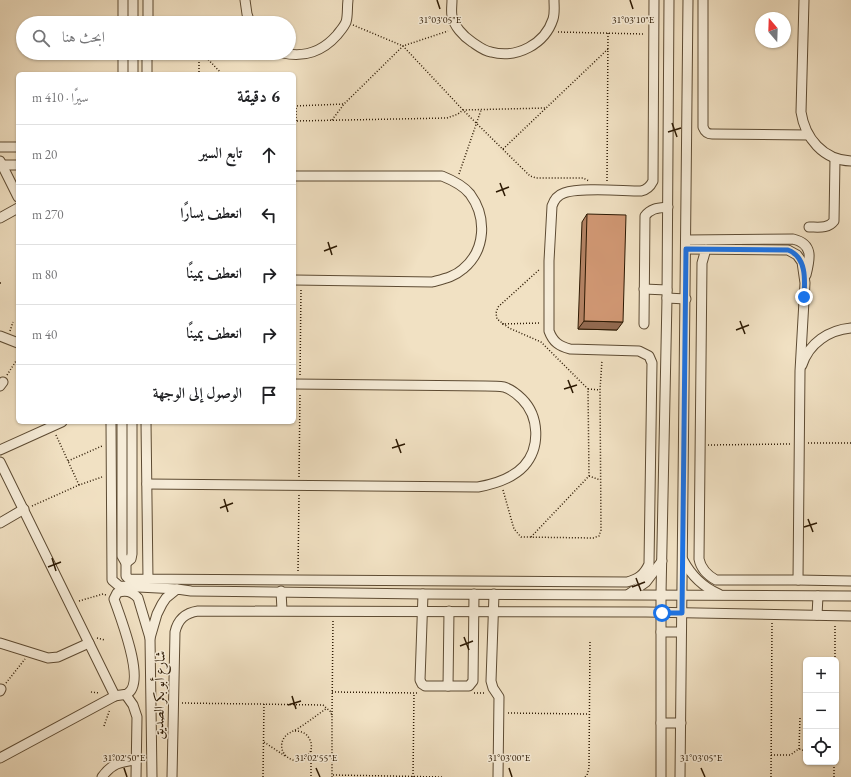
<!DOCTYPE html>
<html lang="ar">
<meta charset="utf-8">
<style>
body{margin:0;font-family:"EB Garamond",Amiri,serif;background:#f2f2f2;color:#202124;direction:rtl}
.controls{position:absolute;right:12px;bottom:12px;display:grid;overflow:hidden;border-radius:6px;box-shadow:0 1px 3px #0004}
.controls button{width:36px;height:36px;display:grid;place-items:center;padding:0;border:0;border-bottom:1px solid #e0e0e0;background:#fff;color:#202124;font:20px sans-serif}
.compass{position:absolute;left:755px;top:12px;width:36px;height:36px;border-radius:50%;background:#fff;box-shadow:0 1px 3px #0004;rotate:341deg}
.stop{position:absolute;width:12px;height:12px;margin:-9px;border:3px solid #1a73e8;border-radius:50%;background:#fff}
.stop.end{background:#1a73e8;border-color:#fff;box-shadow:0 1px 4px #0008}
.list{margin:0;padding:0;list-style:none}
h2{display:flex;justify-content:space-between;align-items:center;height:52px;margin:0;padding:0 16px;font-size:17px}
h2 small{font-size:13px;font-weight:400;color:#757577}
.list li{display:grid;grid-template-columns:26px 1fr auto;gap:12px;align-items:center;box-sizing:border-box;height:60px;padding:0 16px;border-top:1px solid #e0e0e0}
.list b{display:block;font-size:15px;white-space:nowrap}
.list em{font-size:13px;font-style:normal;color:#757577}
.icon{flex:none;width:22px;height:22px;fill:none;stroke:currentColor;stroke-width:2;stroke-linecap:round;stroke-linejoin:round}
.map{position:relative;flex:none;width:851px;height:777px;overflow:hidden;direction:ltr}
.search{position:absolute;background:#fff;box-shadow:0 1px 3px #0004;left:16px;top:16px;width:280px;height:44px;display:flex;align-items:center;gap:10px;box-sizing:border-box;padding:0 14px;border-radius:22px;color:#757577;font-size:15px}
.panel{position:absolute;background:#fff;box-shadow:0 1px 3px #0004;left:16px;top:72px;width:280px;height:352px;border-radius:6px;direction:rtl}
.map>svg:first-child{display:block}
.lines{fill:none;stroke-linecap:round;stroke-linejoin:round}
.minor-casing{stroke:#5d4b33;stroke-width:11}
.path{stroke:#2c1903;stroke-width:1.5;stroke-dasharray:1 2;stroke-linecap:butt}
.minor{stroke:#f6ecd8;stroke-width:9}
.wall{fill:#b38263;stroke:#2c1903}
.shaded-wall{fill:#926a50;stroke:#2c1903}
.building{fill:#d09773;stroke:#2c1903}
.route{stroke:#1a73e8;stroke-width:5}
.ticks{fill:none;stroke:#2c1903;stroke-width:1.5}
.labels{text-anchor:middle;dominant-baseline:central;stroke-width:3;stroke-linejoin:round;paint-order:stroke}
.street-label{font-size:14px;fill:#2c1903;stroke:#f6ecd8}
.ticks-label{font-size:10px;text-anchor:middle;fill:#2c1903;stroke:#f6ecd8;stroke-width:3;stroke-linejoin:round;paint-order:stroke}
</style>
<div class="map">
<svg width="851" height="777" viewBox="0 0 851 777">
<rect width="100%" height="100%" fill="#f1e1c3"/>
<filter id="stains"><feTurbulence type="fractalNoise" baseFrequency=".005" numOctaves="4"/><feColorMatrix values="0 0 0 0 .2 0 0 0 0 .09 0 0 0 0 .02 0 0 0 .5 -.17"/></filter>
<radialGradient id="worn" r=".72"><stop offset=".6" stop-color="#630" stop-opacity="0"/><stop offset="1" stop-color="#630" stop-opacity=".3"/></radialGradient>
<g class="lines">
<defs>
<g id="minor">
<polyline points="133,0 133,23"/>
<polyline points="245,0 247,14 250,23"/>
<path d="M452,0C452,5 451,11 452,16C454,26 463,36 472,42C478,46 484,51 491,52C517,59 545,44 553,19C555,13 554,6 554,0"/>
<path d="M703,0V127C705,132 707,134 712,134L808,135"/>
<path d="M804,0L801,112C805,138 823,160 851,161"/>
<polyline points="123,23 123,0"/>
<polyline points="148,23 148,0"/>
<polyline points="133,53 133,74"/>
<path d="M283,53C304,58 323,51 337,35C340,31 344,27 346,22C348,16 347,7 348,0"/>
<polyline points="123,74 123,53"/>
<polyline points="147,74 147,53"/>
<polyline points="0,147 18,147"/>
<polyline points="0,161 18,197"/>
<polyline points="0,165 18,165"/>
<path d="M294,176H442C452,180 463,185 470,194C487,217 486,250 463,269C454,277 443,279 432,282L294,280"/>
<polyline points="0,218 18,208"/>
<path d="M809,227C818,227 828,229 834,221L835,159"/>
<path d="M686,240L793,239C814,244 810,259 806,275"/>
<path d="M686,249L788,250L797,255L802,262L805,283L800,371L798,580H716C707,575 701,569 699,559L702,263L706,249"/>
<polyline points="644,289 667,290"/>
<polyline points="667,298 686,299"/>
<path d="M644,324L645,216C651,208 658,208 668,207"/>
<polyline points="0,336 18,343"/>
<path d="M802,365C809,343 829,330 851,328"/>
<polyline points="0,386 3,382"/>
<polyline points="111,422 112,580 119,586 177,589"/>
<path d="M122,422V556L126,563V576L129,579L627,582C638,579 644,575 649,564L652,363L649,356L639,351L570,349C559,346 553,342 549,331V261L552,206C554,200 558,195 564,193C581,187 622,191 641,191C647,190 650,187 653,181L654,0"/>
<polyline points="146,422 148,579"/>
<polyline points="0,450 62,422"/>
<polyline points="0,462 115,696"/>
<path d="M147,484L478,487C495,484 512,479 524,466C541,447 539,416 522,399C517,394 510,389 504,387C498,386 491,386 485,386L294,384"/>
<polyline points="0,523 24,509"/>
<path d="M683,560C691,575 703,587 719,594"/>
<polyline points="126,563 131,559 132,554 132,422"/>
<polyline points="798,580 851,581"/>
<polyline points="281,591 282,610"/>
<polyline points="423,594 420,680 422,684 425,686 469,686 473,681 474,594"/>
<polyline points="494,594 491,681 493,688 499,697 498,777"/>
<polyline points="629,594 646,582 662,561"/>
<polyline points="817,615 818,596"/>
<polyline points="661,632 681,632"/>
<polyline points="0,643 48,658 58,657 89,643"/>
<polyline points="448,686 449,611"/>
<polyline points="0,691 1,689"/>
<polyline points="126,695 133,705 137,717 136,777"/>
<polyline points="661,723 681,723"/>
<path d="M0,758L115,696C118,695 124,695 127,694C147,683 120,617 114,599L117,593C126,589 133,592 138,598L150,638"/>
<path d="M102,777C112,763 120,762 136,760"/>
<polyline points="152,777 150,638 157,614 162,604 166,598 177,589 191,591 423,594 851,596"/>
<path d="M172,777L175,632C178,619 185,613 198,611L646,612L851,616"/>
<polyline points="661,777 661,594 667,298 669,0"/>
<polyline points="680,777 688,0"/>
</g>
</defs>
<use href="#minor" class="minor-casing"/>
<g class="path">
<polyline points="353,25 403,46 463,110 530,176 536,178 583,178 589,181"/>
<polyline points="558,32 644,34"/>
<polyline points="199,53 199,74"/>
<polyline points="202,53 222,74"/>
<polyline points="294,106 344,104"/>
<polyline points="332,120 344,104 403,46 448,31"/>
<polyline points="294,121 447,118 458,114 463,110 546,108"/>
<polyline points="296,121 296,106"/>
<polyline points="503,149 608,49"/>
<polyline points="459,174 481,110"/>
<polyline points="607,181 608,33"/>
<polyline points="294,270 294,184"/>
<polyline points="0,283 1,283"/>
<polyline points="502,324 540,323"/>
<polyline points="10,331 13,322"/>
<polyline points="7,375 18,358"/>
<polyline points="300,375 301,289"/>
<polyline points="588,389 600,390"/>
<polyline points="56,435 79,485"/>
<polyline points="808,443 851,443"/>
<polyline points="708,445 790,444"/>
<polyline points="68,461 102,446"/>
<polyline points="589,476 600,480"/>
<polyline points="299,477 300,393"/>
<polyline points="503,490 514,529 521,537 593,538 599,536 601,530 600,390 602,360"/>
<polyline points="32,506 79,485 102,477"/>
<polyline points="531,537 589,476 588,389 541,342 509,328 497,319 496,313 498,307 540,269"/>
<polyline points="298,571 299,495"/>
<polyline points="79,601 103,594 106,595"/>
<polyline points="97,638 105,640"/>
<polyline points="835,660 835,624"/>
<polyline points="6,683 25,659"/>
<polyline points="91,692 99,693"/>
<polyline points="332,692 418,693"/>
<polyline points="474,693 486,693"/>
<polyline points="182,703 323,705 331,712 332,717 332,777"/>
<polyline points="508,713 588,714"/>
<polyline points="332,715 333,620"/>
<polyline points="104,726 110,709"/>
<path d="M295,731C301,731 307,733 310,740C312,744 312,750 309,754C298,770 274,754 284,738C287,733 292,732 297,729C307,723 317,715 327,708"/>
<polyline points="264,742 285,756"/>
<polyline points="799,749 800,717"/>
<polyline points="311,751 311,777"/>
<path d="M771,755H790C796,752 799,745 806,753"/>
<polyline points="333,775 443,777"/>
<polyline points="263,777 264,704"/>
<polyline points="413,777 414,693"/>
<polyline points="585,777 587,775 589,768 590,640"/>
<polyline points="771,777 772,623"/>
<polyline points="834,777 834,762"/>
</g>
<use href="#minor" class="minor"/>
</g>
<polygon class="wall" points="587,214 617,330 578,329 582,222"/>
<polygon class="shaded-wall" points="584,321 623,322 617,330 578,329"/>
<polygon class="building" points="587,214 626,215 623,322 584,321"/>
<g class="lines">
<path class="route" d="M662,613H682L686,249L788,250C807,257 805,281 804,297"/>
</g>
<path class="ticks" d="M437,0L440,9M630,0L633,9M672,123L677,137M668,132L681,128M500,183L505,196M496,192L509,187M328,242L332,255M324,251L337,246M740,321L745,334M736,330L749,325M568,380L573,393M564,389L577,385M396,439L401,453M392,448L405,444M224,499L228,512M220,508L233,503M808,519L813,532M804,527L817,523M52,558L56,571M48,567L61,562M636,578L641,591M632,587L645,582M464,637L469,650M460,646L473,641M292,696L296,709M288,705L301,701M124,768L127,777M316,768L320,777M509,768L512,777M701,768L705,777"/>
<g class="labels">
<g class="street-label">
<text transform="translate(159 695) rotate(-89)">شارع أبو بكر الصديق</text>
</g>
</g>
<g class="ticks-label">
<text x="440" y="23">31°03'05"E</text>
<text x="633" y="23">31°03'10"E</text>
<text x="124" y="761">31°02'50"E</text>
<text x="316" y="761">31°02'55"E</text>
<text x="509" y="761">31°03'00"E</text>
<text x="701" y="761">31°03'05"E</text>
</g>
<rect width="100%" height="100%" filter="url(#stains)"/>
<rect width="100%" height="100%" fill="url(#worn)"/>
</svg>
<div class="controls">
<button>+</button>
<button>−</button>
<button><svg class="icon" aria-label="locate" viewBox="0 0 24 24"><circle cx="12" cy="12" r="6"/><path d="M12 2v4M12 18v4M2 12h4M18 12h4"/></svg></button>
</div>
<svg class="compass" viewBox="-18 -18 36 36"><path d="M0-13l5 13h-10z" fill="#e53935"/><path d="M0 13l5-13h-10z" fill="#757577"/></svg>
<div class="stop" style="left:662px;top:613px"></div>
<div class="stop end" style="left:804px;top:297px"></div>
<div class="search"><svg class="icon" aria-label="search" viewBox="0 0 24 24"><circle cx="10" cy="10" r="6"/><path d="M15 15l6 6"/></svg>ابحث هنا</div>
<section class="panel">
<h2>6 دقيقة<small>سيرًا · 410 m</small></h2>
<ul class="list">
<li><svg class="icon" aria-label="ahead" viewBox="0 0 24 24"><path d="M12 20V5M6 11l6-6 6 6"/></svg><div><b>تابع السير</b></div><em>20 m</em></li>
<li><svg class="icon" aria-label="left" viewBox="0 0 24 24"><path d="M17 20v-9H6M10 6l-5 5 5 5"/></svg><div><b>انعطف يسارًا</b></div><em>270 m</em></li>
<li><svg class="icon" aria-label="right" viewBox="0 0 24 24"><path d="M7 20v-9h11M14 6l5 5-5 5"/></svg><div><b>انعطف يمينًا</b></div><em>80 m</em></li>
<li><svg class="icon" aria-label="right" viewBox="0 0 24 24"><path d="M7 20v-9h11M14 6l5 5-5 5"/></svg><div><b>انعطف يمينًا</b></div><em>40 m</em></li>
<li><svg class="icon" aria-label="arrive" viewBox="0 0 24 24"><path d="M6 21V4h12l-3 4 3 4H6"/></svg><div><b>الوصول إلى الوجهة</b></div></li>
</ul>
</section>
</div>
